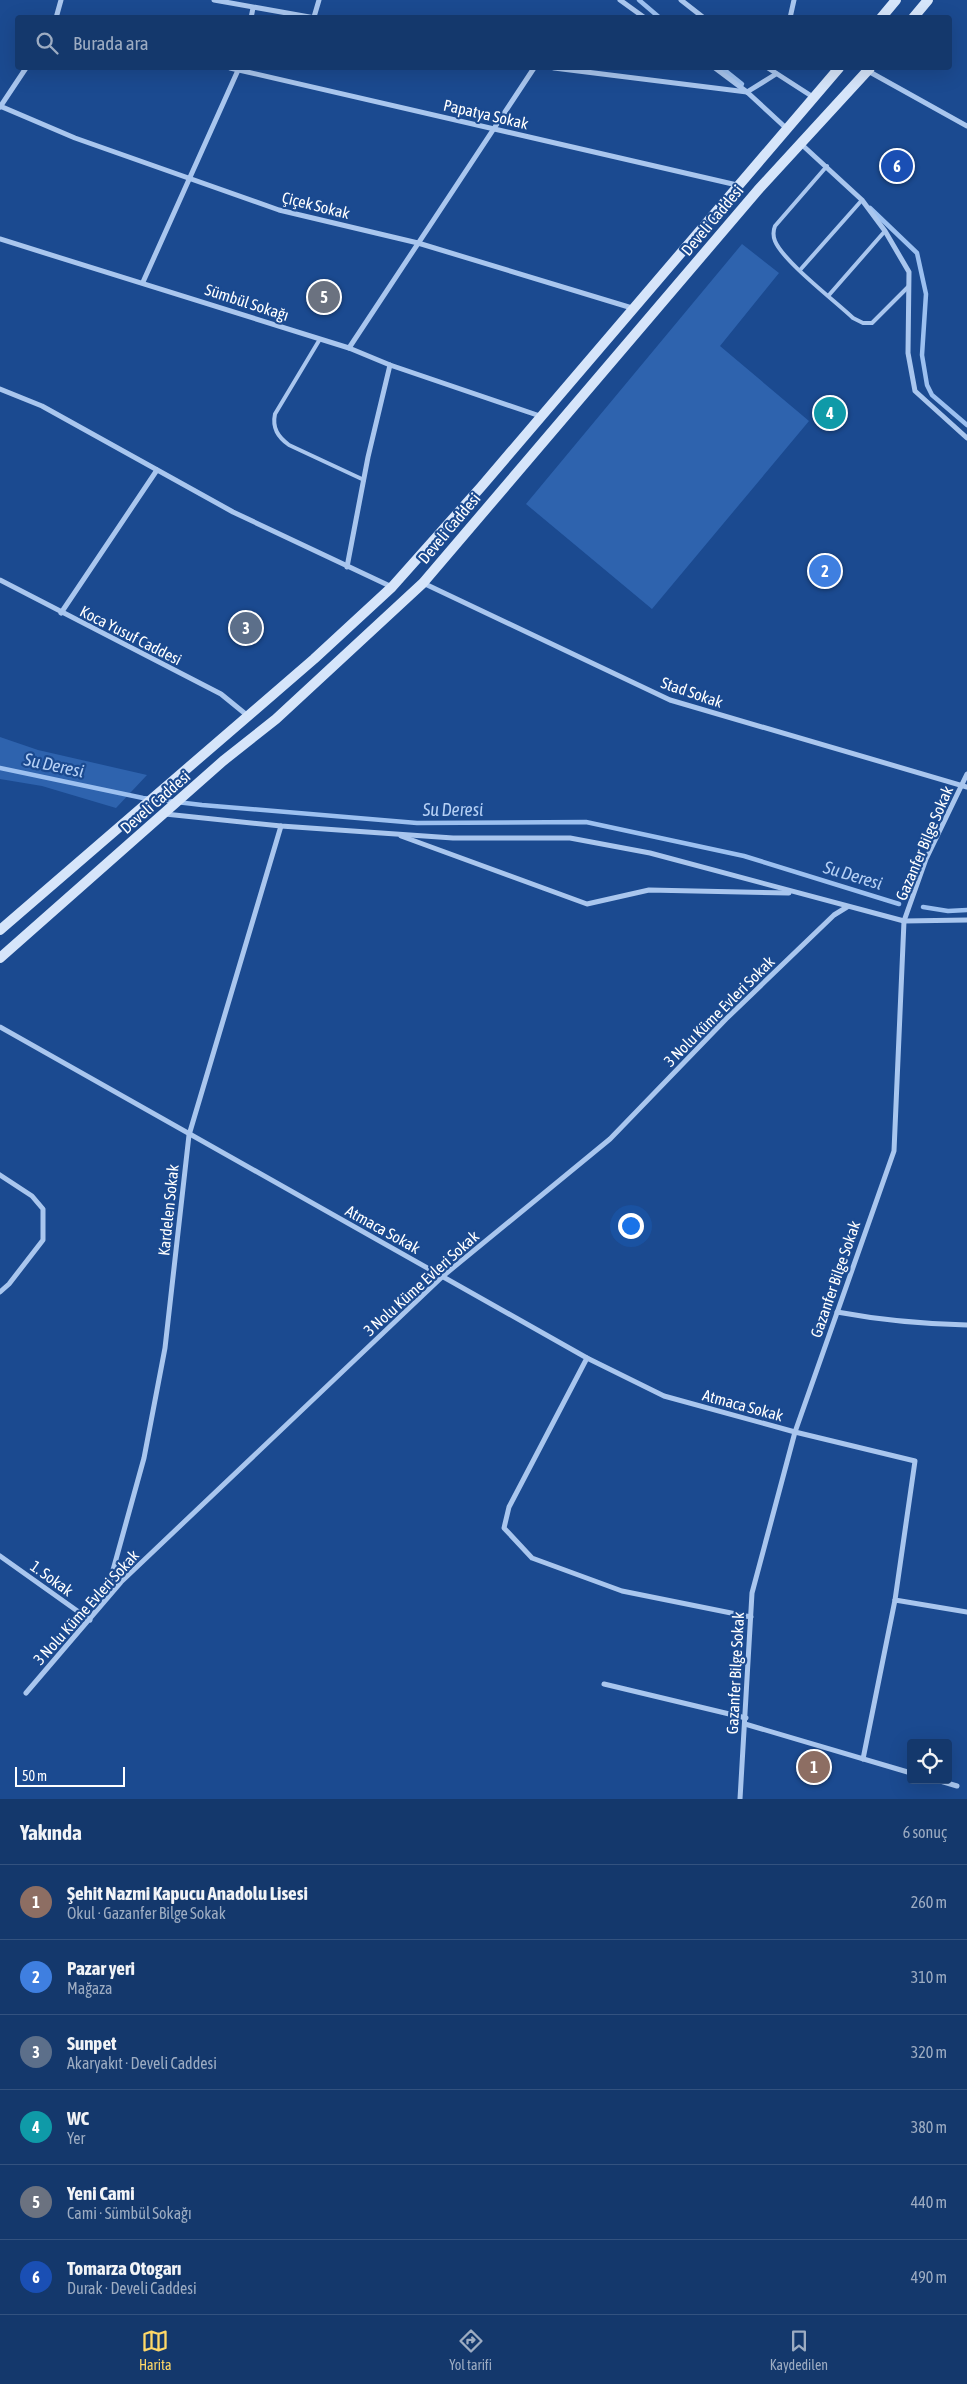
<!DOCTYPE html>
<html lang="tr">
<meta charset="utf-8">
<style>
body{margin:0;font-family:"Asap Condensed",sans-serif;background:#1d3f72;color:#f1f3f6}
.controls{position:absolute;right:15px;bottom:15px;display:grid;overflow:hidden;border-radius:5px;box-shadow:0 5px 20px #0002}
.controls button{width:45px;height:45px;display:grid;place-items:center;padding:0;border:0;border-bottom:1px solid #33527f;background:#14386c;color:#f1f3f6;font:25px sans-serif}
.scale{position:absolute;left:15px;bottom:12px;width:110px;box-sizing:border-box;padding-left:5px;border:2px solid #fff;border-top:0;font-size:14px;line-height:18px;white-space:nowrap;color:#fff;-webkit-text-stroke:4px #1b4a90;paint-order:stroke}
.you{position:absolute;left:630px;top:1225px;width:18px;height:18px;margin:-12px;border:4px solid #fff;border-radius:50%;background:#1a73e8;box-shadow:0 0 0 8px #1a73e833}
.badge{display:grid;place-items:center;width:32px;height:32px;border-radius:50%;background:#ffd867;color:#fff;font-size:16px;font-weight:700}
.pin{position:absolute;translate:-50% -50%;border:2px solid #fff;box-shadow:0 1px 5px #0006}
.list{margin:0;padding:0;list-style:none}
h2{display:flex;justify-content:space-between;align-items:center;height:65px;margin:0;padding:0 20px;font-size:21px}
h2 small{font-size:16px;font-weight:400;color:#9dacc2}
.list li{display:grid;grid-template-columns:32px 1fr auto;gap:15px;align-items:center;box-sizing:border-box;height:75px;padding:0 20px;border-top:1px solid #33527f}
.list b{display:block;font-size:19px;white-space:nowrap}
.list p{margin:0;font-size:16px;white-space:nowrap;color:#9dacc2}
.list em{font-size:16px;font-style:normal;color:#9dacc2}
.icon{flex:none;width:28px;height:28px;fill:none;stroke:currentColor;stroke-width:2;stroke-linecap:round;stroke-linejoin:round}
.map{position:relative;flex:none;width:967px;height:1799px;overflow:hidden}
.search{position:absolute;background:#14386c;box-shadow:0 5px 20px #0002;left:15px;right:15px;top:15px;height:55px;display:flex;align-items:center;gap:12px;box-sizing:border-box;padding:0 18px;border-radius:5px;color:#9dacc2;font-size:19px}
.sheet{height:515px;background:#14386c}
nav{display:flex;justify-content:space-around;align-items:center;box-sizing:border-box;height:70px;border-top:1px solid #33527f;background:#14386c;font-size:14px;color:#9dacc2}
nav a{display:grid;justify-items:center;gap:2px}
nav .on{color:#ffd867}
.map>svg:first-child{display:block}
.green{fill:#2e63ae}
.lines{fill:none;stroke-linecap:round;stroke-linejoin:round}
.stream{stroke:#9cc0f0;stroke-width:4.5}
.service{stroke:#a9c6ee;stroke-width:4}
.minor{stroke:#a9c6ee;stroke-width:5}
.secondary{stroke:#d6e5fa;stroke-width:10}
.labels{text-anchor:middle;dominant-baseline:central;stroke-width:4.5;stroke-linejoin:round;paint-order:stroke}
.street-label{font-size:16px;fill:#fff;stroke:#1b4a90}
.water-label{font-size:18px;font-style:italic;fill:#b5d0f5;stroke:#1b4a90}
</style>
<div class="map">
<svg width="967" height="1799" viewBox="0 0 967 1799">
<rect width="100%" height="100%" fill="#1b4a90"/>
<g class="green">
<polygon points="742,244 779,273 720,346 809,421 652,609 526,504"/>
<polygon points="0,737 38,750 147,775 116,808 42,786 0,779"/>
</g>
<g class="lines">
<g class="stream">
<polyline points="639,0 660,18"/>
<polyline points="722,68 742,84"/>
<polyline points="870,208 917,253 926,294 922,355 927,385 932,395 967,425"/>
<polyline points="0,768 143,798 202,805 417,823 586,822 744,856 899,904"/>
<polyline points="923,907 948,911 967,910"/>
</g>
<g class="service">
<path d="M827,166L775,226C773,231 773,236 775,241C783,261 835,301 853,318L863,323H872L909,286"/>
<polyline points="800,270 862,200"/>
<polyline points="829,295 885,231"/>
<path d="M320,339L275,414C272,428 278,437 289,445L364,480"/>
</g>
<g class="minor">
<polyline points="214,0 315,18"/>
<polyline points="620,0 645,18"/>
<polyline points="681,0 704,18"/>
<polyline points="314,17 319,0"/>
<polyline points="56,18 61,0"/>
<polyline points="251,18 253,8"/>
<polyline points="790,18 794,0"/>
<polyline points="230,68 737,185"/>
<polyline points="554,68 747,92"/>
<polyline points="715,68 747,92 786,128"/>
<polyline points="768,68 813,97"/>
<polyline points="868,71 967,126"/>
<polyline points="747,92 776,74"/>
<polyline points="0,106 75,138 279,210 418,243 632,308"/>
<polyline points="0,107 26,68"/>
<polyline points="800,143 862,200 885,231 909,272 908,353 915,391 967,438"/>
<polyline points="0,239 349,348 390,365 540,416"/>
<polyline points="143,282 239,68"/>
<polyline points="349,348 534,68"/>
<polyline points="0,389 42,406 233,512 392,587"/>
<polyline points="347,567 368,457 390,365"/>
<polyline points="0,580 221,694 248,716"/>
<polyline points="423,583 670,700 967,787"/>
<polyline points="61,613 157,470"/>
<polyline points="165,814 281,826 453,838 570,838 650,853 904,921 967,920"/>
<polyline points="401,836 587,904 649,890 789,893"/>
<polyline points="0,1027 587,1358 664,1396 795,1432 915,1461 895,1600 863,1759"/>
<polyline points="0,1175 32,1196 43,1209 43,1240 9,1284 0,1292"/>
<path d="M837,1312C880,1320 923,1324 967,1325"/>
<polyline points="587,1358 509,1507 504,1528 532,1558 622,1591 751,1617"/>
<polyline points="0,1556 90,1620"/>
<polyline points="105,1599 144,1458 165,1348 189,1135 281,826"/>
<polyline points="895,1600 967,1612"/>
<polyline points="604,1684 746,1718"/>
<polyline points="26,1693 121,1582 443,1276 610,1139 726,1019 834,915 847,907"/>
<polyline points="745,1724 911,1773"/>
<polyline points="937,1780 957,1786"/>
<polyline points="740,1799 752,1593 795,1432 894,1151 904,921 926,859 967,774"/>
</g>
<g class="secondary">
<polyline points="881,18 896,0"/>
<polyline points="913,18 928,0"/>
<polyline points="0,930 314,659 392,587 481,487 839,68"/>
<polyline points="0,958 223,761 276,719 423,583 758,190 870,68"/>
</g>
</g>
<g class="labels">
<g class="street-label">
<text transform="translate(486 114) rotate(13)">Papatya Sokak</text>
<text transform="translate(316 205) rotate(14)">Çiçek Sokak</text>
<text transform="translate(712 220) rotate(-50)">Develi Caddesi</text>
<text transform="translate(247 302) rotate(18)">Sümbül Sokağı</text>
<text transform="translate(449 528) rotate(-50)">Develi Caddesi</text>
<text transform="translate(131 635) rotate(27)">Koca Yusuf Caddesi</text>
<text transform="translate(692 692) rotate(19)">Stad Sokak</text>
<text transform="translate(155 802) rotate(-41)">Develi Caddesi</text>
<text transform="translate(924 843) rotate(-67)">Gazanfer Bilge Sokak</text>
<text transform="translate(719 1011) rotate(-45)">3 Nolu Küme Evleri Sokak</text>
<text transform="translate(168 1210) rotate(-84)">Kardelen Sokak</text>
<text transform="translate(383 1229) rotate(29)">Atmaca Sokak</text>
<text transform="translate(835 1279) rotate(-71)">Gazanfer Bilge Sokak</text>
<text transform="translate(421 1283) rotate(-42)">3 Nolu Küme Evleri Sokak</text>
<text transform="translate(743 1405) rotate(15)">Atmaca Sokak</text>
<text transform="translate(52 1578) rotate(36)">1. Sokak</text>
<text transform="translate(86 1607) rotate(-48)">3 Nolu Küme Evleri Sokak</text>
<text transform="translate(735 1673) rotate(-87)">Gazanfer Bilge Sokak</text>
</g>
<g class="water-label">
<text transform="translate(54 765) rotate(12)">Su Deresi</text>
<text x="453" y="809">Su Deresi</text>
<text transform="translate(853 875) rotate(17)">Su Deresi</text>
</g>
</g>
</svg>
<div class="controls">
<button><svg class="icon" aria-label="locate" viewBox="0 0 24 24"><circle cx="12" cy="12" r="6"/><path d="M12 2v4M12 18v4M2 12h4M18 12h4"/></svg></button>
</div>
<div class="scale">50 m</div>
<div class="you"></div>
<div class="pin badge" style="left:814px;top:1767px;background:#8d6e63">1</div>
<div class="pin badge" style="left:825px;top:571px;background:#3f7fe0">2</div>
<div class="pin badge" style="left:246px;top:628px;background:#5c6f8a">3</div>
<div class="pin badge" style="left:830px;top:413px;background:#0f9aa8">4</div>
<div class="pin badge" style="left:324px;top:297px;background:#6b7280">5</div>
<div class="pin badge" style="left:897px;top:166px;background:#1a4fb4">6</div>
<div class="search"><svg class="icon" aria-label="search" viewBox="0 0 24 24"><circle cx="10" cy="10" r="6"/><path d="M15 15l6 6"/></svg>Burada ara</div>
</div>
<section class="sheet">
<h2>Yakında<small>6 sonuç</small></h2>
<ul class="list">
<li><span class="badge" style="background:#8d6e63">1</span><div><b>Şehit Nazmi Kapucu Anadolu Lisesi</b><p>Okul · Gazanfer Bilge Sokak</p></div><em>260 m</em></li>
<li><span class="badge" style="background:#3f7fe0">2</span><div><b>Pazar yeri</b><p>Mağaza</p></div><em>310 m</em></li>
<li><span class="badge" style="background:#5c6f8a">3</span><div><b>Sunpet</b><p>Akaryakıt · Develi Caddesi</p></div><em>320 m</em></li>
<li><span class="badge" style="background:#0f9aa8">4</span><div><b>WC</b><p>Yer</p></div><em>380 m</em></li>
<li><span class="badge" style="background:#6b7280">5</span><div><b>Yeni Cami</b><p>Cami · Sümbül Sokağı</p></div><em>440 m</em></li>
<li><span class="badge" style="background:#1a4fb4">6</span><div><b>Tomarza Otogarı</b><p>Durak · Develi Caddesi</p></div><em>490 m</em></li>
</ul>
</section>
<nav>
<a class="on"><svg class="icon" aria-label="map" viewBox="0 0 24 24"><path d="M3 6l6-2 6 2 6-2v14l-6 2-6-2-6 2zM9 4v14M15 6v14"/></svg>Harita</a>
<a><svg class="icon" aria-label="directions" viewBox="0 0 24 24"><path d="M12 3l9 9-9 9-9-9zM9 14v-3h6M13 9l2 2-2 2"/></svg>Yol tarifi</a>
<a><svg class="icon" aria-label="saved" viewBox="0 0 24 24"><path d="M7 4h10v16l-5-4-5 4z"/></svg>Kaydedilen</a>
</nav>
